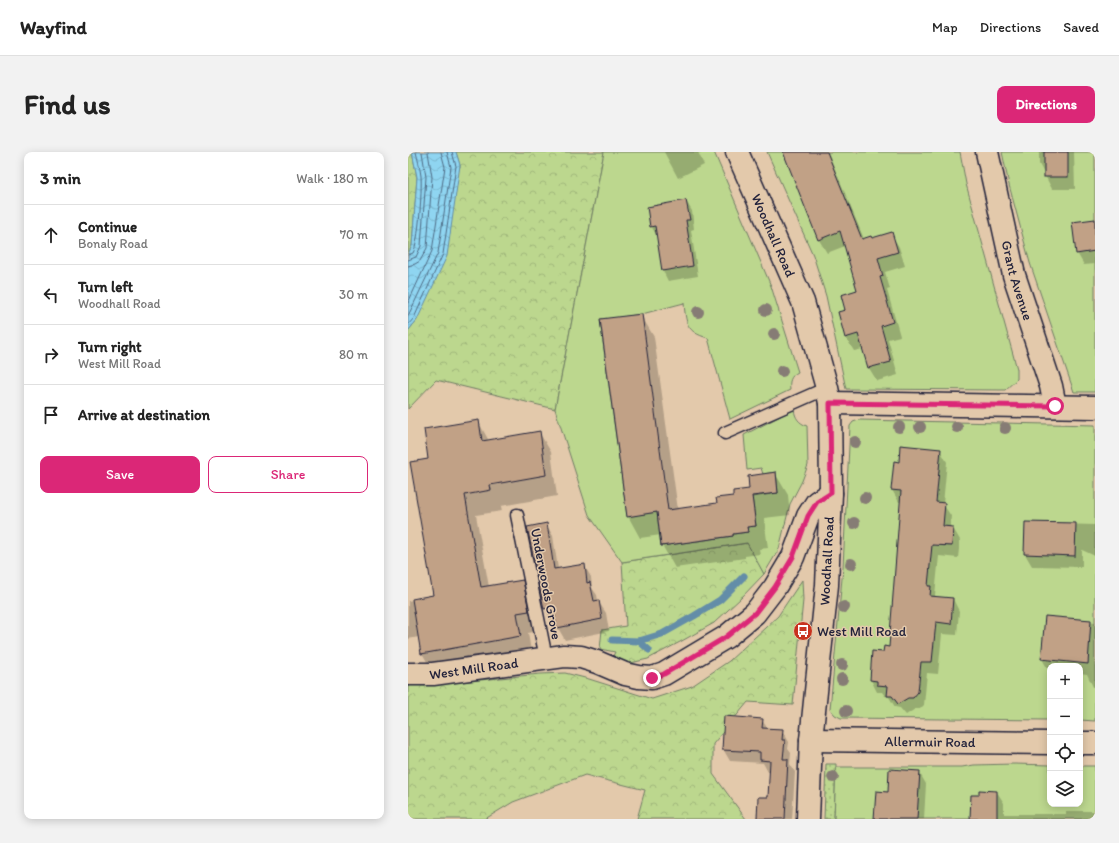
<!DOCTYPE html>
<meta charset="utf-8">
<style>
body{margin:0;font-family:Itim,sans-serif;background:#f2f2f2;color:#222}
.controls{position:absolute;right:12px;bottom:12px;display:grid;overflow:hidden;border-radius:8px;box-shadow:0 2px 10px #0003}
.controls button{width:36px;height:36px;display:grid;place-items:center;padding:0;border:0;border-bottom:1px solid #e0e0e0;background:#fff;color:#222;font:20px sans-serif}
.stop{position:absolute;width:12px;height:12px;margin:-9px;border:3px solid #db2777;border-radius:50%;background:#fff}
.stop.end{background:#db2777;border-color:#fff;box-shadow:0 1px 4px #0008}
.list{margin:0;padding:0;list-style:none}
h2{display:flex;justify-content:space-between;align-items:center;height:52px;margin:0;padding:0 16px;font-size:17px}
h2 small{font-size:13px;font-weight:400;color:#767676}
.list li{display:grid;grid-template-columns:26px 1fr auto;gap:12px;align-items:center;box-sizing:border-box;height:60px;padding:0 16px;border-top:1px solid #e0e0e0}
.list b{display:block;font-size:15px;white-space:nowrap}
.list p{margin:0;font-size:13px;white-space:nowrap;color:#767676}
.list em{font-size:13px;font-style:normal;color:#767676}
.actions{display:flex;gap:8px;padding:12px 16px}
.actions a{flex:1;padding:9px 0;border:1px solid #db2777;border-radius:8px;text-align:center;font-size:14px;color:#db2777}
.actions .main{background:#db2777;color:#fff}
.icon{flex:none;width:22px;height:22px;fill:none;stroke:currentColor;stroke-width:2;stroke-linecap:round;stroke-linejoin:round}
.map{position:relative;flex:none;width:687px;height:667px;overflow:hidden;border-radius:8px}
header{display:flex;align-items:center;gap:24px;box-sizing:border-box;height:56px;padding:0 20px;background:#fff;border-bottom:1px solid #e0e0e0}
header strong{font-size:19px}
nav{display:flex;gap:22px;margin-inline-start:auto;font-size:14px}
.intro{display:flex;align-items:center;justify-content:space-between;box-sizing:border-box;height:96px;padding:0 24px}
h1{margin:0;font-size:28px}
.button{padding:10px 18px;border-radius:8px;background:#db2777;color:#fff;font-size:14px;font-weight:700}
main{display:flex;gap:24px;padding:0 24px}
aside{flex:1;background:#fff;border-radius:8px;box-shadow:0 2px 10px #0003}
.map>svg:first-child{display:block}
.grass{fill:url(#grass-dots);stroke:#6f7c64}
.forest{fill:url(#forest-crowns);stroke:#6f7c64}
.garden{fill:#bcd78e;stroke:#6f7c64}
.water{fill:url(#water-waves);stroke:#638da8}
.shadow{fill:#0003}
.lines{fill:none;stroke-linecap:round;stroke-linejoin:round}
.shore{stroke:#4e6a84;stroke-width:1}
.stream{stroke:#638da8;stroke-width:7}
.building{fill:#c1a186;stroke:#22223b}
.lane-casing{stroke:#22223b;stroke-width:15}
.street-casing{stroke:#22223b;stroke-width:25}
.secondary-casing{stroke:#22223b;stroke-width:25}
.lane{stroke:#e3c9ab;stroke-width:12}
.street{stroke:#e3c9ab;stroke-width:22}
.secondary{stroke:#e3c9ab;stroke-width:22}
.tree{fill:#867c74}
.route{stroke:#db2777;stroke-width:5}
.labels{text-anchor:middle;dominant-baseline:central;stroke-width:3;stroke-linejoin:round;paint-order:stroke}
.street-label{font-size:14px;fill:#22223b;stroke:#e3c9ab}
.poi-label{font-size:14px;fill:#22223b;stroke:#e3c9ab;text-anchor:start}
</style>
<header>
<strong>Wayfind</strong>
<nav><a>Map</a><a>Directions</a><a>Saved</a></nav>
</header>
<div class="intro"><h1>Find us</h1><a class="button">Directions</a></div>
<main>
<aside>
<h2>3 min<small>Walk · 180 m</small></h2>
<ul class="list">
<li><svg class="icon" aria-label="ahead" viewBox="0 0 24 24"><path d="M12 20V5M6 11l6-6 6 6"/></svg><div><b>Continue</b><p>Bonaly Road</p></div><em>70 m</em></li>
<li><svg class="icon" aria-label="left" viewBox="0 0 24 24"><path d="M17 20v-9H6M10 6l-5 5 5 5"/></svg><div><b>Turn left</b><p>Woodhall Road</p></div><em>30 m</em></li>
<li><svg class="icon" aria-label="right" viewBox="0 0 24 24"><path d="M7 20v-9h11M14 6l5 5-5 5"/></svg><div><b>Turn right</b><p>West Mill Road</p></div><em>80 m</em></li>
<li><svg class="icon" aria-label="arrive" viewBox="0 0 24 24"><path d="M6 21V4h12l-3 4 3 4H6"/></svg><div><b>Arrive at destination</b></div></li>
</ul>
<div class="actions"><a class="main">Save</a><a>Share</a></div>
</aside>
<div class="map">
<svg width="687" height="667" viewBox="0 0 687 667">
<defs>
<pattern id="grass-dots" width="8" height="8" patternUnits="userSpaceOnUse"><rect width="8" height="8" fill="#bcd78e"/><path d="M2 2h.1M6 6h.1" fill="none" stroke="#a1b87b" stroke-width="1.8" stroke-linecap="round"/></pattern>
<pattern id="forest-crowns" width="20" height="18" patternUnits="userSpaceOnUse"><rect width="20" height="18" fill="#bcd78e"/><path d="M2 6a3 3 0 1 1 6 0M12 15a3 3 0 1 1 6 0" fill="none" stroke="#a1b87b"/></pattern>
<pattern id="water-waves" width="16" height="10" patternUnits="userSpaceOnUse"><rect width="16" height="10" fill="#8fd5f1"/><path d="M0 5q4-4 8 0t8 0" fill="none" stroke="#7bb7d0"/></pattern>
</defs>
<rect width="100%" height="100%" fill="#e3c9ab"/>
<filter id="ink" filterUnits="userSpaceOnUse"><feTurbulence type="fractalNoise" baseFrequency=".025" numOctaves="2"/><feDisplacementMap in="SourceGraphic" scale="8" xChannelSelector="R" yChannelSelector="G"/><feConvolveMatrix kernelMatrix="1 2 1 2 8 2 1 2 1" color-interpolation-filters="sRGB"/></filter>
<g filter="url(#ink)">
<polygon class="grass" points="418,612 428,612 426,667 416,667"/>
<g class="forest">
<polygon points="0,0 4,0 9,25 4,94 0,102"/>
<polygon points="48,0 196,0 147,257 28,228 0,257 0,179 9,168 52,14"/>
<polygon points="340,391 356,422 333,446 306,471 272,490 240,507 218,512 204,506 207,500 192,497 194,478 218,474 214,410"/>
<polygon points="394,428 395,448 385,553 340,550 305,592 305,622 338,667 229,667 237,638 177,623 105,650 77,667 0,667 0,533 22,533 132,522 157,521 181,527 244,547 284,534 321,509 370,464"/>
</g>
<g class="garden">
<path d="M196,0H306L363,134L390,220C382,224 381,230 382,238L322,267L300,186C278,180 278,171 276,151L234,162L192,168L219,364L249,360L253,394L325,384V382L340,380L339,375L348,374L344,345L370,341L368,320L355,322L353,316L339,318L336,283L386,257C387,266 391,271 399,274L400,313L394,329L382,352L371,397L356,422L339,391L214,410L181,363L147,257Z"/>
<polygon points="359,0 552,0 558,32 609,217 609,227 597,238 438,237 418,144 405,103"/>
<polygon points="594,0 687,0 687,240 666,240 622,111 601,33"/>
<polygon points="451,268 687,273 687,569 672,568 672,514 642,514 642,568 433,566 427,563 422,557 435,415 442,274 445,270"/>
<polygon points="606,612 642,613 642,652 672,652 672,614 687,614 687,667 426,667 428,615 554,615 566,613"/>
</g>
<polygon class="water" points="4,0 48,0 52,13 39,104 9,168 0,179 0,102 4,94 9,25"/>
<g class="shadow">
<polygon points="256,0 290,0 296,13 270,26"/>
<polygon points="376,0 420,0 456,87 464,87 483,82 491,95 497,114 477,120 482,137 479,138 492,184 480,187 490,223 469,229 461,216 455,197 446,199 438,186 431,161 438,159 451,139 437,94 419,101 411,88"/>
<polygon points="631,0 666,0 667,37 644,37 631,12"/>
<polygon points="278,49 284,59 286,77 283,78 290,124 260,129 255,119 249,84 243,74"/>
<polygon points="687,68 687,112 676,113 669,101"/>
<polygon points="233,163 246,185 270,358 310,352 343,338 367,321 380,343 382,363 356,366 360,396 351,397 352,402 337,404 337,406 267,416 254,393 253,383 232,386 220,364"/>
<polygon points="70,269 81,289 131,280 143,300 149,344 93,354 94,359 68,363 81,435 114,429 126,450 132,479 120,481 124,505 26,522 14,501 11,485 0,487 0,449 27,444 22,308"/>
<polygon points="532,298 539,310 535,352 543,364 542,376 545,376 552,388 550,406 531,404 527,443 528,446 545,447 551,459 549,483 534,482 530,522 519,521 516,553 512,557 507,557 498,563 492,556 487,555 481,545 477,544 474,540 469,540 463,528 476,501 482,496 494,350 491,350 484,338 492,311"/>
<polygon points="618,371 687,373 687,404 674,398 674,415 624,414 617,402"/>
<polygon points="138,372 145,384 150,417 176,413 183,425 184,436 189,443 190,449 198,461 201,479 157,488 150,476 148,467 143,468 137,456"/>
<polygon points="638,466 687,470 687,535 685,535 679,522 672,521 672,514 642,514 642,519 641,519 634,507"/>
<polygon points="354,568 360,577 374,578 381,590 380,597 383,601 382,612 387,620 384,667 348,667 351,646 361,646 363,620 360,620 355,611 322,609 315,597"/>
<polygon points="511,620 518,632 516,667 467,667"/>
<polygon points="589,640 596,651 596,662 658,662 658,659 687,659 687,667 563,667 572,644"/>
</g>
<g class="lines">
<g class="shore">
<path d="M0,103L5,101C11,91 14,38 13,24C12,16 10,8 8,0"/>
<polyline points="0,108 8,105 13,94 18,25 14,0"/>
<polyline points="0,114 7,112 12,109 19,96 24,25 20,0"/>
<polyline points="0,151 24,99 37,15 33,0"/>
<polyline points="0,164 30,101 43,15 39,0"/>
<polyline points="0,173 6,166 35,102 48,14 44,0"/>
</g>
<g class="stream">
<polyline points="204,488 231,489 254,482 286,464 312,448 336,424"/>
<polyline points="231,489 241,498"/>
</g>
</g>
<g class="building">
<polygon points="375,0 419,0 454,87 463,84 464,86 484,80 490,100 470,106 475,124 472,125 485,170 473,174 483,210 460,216 450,182 437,186 430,160 437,158 433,143 449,138 432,79 410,88"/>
<rect x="636" y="0" width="24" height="25"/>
<polygon points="278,48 282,68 278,68 285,114 254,119 247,74 242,75 239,55"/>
<polygon points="687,67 687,99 668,102 664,70"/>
<polygon points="234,162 260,358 309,351 308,346 325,344 325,339 341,337 340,324 368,320 370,341 344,344 348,374 339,375 340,380 325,382 325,384 253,394 249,360 219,365 192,167"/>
<polygon points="71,268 74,289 132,279 138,323 82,333 83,338 57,343 73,435 115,428 121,459 109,461 113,484 13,502 4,447 25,443 2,310 20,307 16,277"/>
<polygon points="492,293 533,297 528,350 537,351 535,374 545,375 544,394 524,393 520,434 523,434 522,444 545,446 543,472 528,470 524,510 513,510 510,540 505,546 500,546 490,552 484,544 479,544 480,534 469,533 469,529 462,528 464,499 475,500 476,494 481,495 493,339 483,338 486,309 491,310"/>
<polygon points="617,370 668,371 667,404 616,402"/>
<polygon points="139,371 146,417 177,412 179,431 182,430 186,449 191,448 194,467 149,476 145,455 136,457 119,375"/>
<polygon points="637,464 683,468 680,512 633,507"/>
<polygon points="316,564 355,567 354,576 375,577 374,588 377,588 375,607 380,607 377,667 349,667 350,645 360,645 362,609 352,608 352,600 314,598"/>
<polygon points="481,617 512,619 509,667 466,667 468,639 480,640"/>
<polygon points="571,638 589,639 589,667 562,667 563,643 571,643"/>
</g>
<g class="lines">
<defs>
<g id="lane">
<polyline points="317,281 419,236"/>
<polyline points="109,363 138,506"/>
</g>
<g id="street">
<path id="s1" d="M579,0L606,123L643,234L647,254"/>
<polyline points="422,251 687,255"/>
<path id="s2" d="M0,522H25L156,504L173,505L189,510L217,522L231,525L244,526L256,522L318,485L347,461L367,435L385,405L400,364L409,350L423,341"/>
<path id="s3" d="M403,588L642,591"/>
<polyline points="672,591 687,591"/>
</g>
<g id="secondary">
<path id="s4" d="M329,0L395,150L419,236L422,251L423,341L419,433L403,588L400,667"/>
</g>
</defs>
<use href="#lane" class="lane-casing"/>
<use href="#street" class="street-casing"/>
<use href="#secondary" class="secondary-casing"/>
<use href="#lane" class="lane"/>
<use href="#street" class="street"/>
<use href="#secondary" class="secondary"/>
</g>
<g class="tree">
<circle cx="358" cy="158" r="6"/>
<circle cx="290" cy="160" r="6"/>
<circle cx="366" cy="182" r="6"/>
<circle cx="374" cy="219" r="6"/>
<circle cx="491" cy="275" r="6"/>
<circle cx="512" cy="275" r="6"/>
<circle cx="549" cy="275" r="6"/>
<circle cx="597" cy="276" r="6"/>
<circle cx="447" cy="290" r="6"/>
<circle cx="457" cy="346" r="6"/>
<circle cx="446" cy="371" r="6"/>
<circle cx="443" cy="412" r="6"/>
<circle cx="436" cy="455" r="6"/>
<circle cx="434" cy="513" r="6"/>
<circle cx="434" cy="527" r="6"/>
<circle cx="438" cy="559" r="6"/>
<circle cx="425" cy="625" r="6"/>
</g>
</g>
<g class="lines" filter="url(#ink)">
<polyline class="route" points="244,526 256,522 318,485 347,461 367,435 385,405 400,364 409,350 423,341 422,251 647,254"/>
</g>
<defs>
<symbol id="bus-disc" viewBox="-11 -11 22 22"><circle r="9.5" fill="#c8321e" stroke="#e3c9ab"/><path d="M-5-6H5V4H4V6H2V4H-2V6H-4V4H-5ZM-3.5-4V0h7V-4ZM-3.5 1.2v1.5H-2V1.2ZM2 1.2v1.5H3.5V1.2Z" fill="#fff"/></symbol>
</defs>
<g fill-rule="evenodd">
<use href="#bus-disc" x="384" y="468" width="22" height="22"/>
</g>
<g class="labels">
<g class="street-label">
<text stroke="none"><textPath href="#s4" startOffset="91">Woodhall Road</textPath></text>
<text stroke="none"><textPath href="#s1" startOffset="132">Grant Avenue</textPath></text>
<text transform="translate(419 409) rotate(-87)">Woodhall Road</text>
<text transform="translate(138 432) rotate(79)">Underwoods Grove</text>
<text stroke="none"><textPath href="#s2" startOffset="66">West Mill Road</textPath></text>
<text stroke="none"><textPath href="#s3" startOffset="119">Allermuir Road</textPath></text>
</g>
<g class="poi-label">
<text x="409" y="479">West Mill Road</text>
</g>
</g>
</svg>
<div class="controls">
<button>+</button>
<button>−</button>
<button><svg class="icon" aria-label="locate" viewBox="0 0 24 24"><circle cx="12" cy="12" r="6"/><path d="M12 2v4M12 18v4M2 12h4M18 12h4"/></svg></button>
<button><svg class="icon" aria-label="layers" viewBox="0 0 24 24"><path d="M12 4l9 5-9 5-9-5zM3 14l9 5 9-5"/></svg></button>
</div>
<div class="stop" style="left:647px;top:254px"></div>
<div class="stop end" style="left:244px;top:526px"></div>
</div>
</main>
